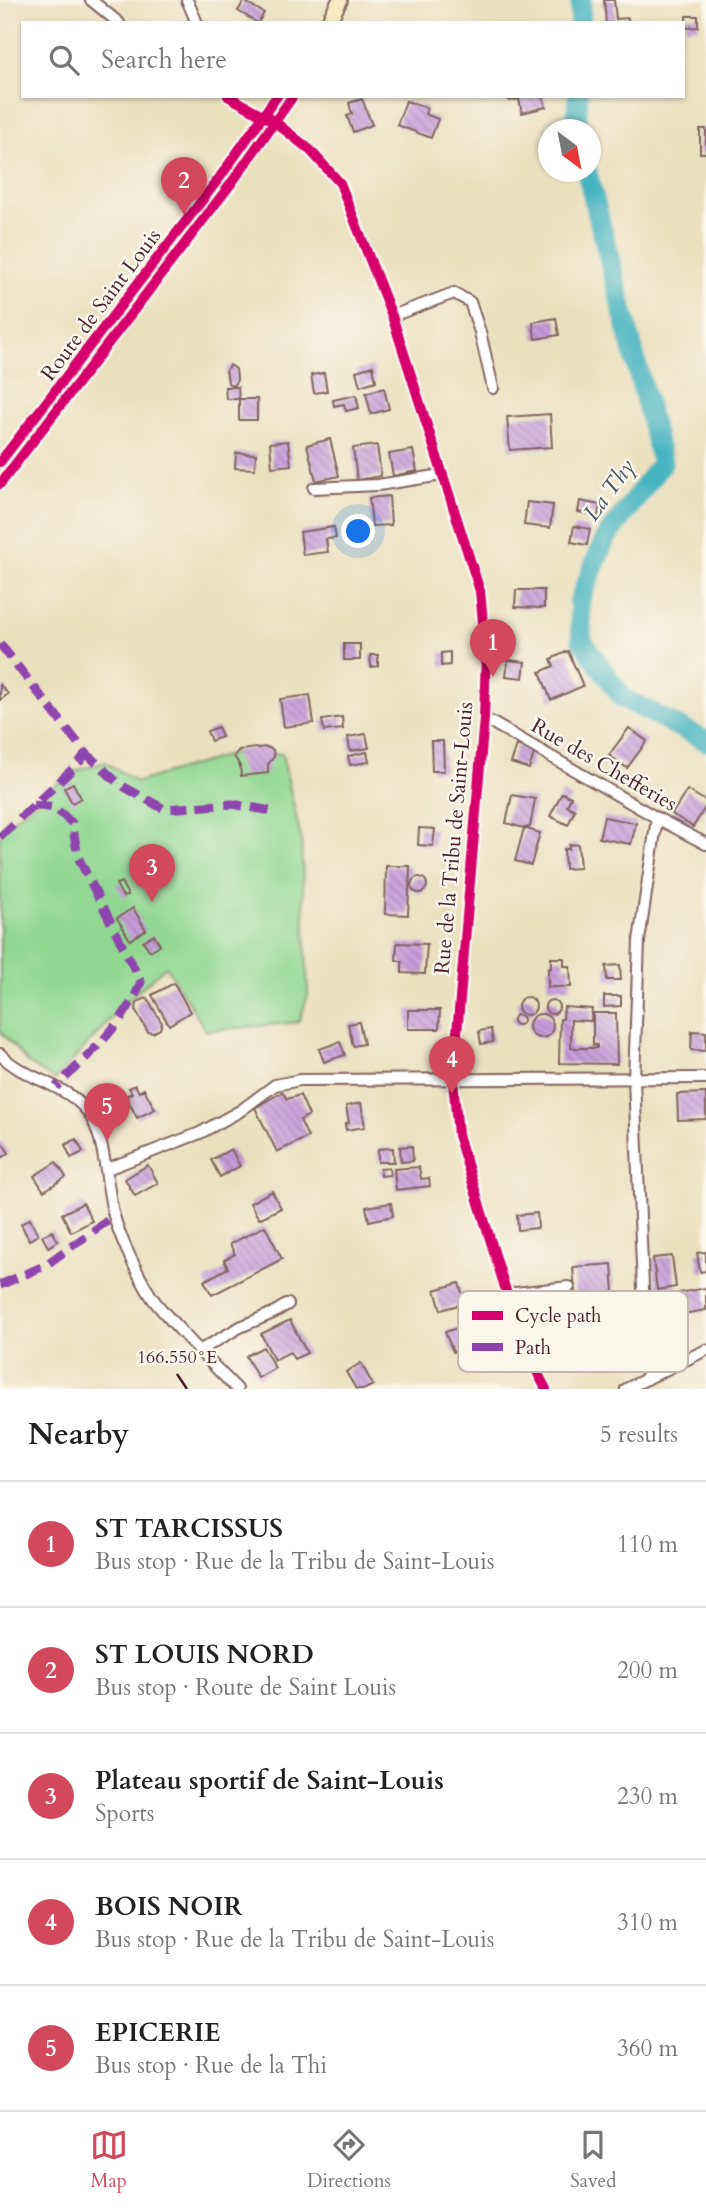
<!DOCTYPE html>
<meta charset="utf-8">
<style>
body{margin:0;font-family:Cardo,serif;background:#f2f2f2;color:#222}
.compass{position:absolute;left:538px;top:119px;width:63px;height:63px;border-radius:50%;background:#fff;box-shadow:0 2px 5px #0004;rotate:148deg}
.you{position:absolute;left:359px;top:532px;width:24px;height:24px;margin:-18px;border:5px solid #fff;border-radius:50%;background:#1a73e8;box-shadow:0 0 0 10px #1a73e833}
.badge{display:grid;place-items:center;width:46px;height:46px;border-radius:50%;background:#d1495b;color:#fff;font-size:23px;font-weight:700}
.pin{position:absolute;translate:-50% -58px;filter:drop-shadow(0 2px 4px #0008)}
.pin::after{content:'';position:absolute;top:37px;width:24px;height:21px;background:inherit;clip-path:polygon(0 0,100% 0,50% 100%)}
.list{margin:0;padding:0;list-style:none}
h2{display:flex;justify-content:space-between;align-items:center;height:91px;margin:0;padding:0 28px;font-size:30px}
h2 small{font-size:23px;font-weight:400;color:#767676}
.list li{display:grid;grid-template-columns:46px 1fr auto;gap:21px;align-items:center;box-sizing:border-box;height:126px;padding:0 28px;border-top:2px solid #e0e0e0}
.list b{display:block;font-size:26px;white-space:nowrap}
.list p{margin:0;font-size:23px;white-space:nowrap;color:#767676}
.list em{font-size:23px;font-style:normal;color:#767676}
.icon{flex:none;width:38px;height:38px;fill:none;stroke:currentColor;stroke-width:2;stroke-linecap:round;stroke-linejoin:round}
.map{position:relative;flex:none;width:706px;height:1389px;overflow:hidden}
.search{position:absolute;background:#fff;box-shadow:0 2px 5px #0004;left:21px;right:21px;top:21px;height:77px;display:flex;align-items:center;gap:18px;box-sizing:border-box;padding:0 24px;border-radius:0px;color:#767676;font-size:26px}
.sheet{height:721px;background:#fff}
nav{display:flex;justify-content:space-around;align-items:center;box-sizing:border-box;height:98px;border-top:2px solid #e0e0e0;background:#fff;font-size:19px;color:#767676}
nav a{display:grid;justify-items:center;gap:4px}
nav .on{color:#d1495b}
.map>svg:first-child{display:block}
.park{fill:#90d792;stroke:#6d7b5e;stroke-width:2}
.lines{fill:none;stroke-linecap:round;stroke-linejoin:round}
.river{stroke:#45b3c0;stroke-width:21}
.building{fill:url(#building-back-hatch)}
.minor-casing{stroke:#82635e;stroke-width:14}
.secondary-casing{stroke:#82635e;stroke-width:18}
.minor{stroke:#fff;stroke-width:10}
.secondary{stroke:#f8e8c3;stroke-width:14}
.quiet{stroke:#8e44ad;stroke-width:9;stroke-dasharray:18 9;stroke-linecap:butt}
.cycleway-casing{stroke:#fbf7ec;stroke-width:15}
.cycleway{stroke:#d6006c;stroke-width:10}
.ticks{fill:none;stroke:#4a1f2b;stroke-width:2.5}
.labels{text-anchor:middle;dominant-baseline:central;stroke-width:5;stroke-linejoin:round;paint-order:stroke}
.street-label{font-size:21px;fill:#4a1f2b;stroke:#fbf7ec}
.water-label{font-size:23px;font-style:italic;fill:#485a67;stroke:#fbf7ec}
.key{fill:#fbf7ec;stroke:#c6b6b2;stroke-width:2}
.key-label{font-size:19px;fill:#4a1f2b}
.ticks-label{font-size:18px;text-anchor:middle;fill:#4a1f2b;stroke:#fbf7ec;stroke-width:5;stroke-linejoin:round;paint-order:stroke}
</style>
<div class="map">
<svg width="706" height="1389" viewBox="0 0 706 1389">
<defs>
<pattern id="building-back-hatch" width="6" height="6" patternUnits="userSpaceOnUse" patternTransform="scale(1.75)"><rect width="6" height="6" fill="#c89cdb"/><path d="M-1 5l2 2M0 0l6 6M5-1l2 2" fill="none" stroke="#a47fb2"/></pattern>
</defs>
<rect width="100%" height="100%" fill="#fbf7ec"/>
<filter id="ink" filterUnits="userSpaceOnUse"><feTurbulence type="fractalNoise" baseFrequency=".0143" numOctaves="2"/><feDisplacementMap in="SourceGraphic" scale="14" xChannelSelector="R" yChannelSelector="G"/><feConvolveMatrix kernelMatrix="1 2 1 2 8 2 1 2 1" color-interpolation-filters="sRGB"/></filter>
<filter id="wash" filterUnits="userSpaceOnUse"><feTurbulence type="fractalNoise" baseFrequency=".00686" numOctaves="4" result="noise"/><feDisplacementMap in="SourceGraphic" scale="28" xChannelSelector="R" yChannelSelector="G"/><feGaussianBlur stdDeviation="1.57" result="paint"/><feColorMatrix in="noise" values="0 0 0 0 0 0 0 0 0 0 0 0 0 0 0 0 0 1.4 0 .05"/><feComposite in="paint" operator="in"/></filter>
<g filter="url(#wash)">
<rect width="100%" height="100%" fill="#eae0bd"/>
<polygon class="park" points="242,751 282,754 301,838 308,995 299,1022 206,1031 166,966 128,1000 55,1080 28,1063 0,1031 0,830 72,772 105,762 137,782"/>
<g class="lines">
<g class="river">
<polyline points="580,23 581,0"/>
<polyline points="576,130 578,96"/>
<polyline points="587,172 662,463 605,539 579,602 582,641 623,698 706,741"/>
</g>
</g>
<g id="blocks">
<g class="building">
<polygon points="604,0 614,0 616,19 628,18 628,23 606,23"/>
<polygon points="244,1 264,13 258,23 238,11"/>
<polygon points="686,16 698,16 698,27 686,28"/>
<polygon points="508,96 543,96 546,107 522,113 519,99 509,101"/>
<polygon points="362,99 372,125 353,132 347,116 352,114 349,103"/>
<polygon points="406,101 427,108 425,114 438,119 431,138 397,125"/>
<rect x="700" y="129" width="6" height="24"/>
<polygon points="556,318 559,335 535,339 533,322"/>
<polygon points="230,365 236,369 237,380 233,386 228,383 226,370"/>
<polygon points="373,366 376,381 360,386 356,371"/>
<polygon points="324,373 327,391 314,393 311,375"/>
<polygon points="225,387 238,387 239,399 226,399"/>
<polygon points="384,388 389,409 371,414 366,393"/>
<polygon points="356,395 359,408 346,411 344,404 334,406 333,400"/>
<rect x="239" y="399" width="18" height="21"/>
<polygon points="550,414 552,447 510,450 507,417"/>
<polygon points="330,439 339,476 316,481 307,445"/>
<polygon points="288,441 291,465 272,467 270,443"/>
<polygon points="377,445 381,476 357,480 353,448"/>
<polygon points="413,450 417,471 393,476 389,454"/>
<polygon points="236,453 256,454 255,469 235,468"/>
<polygon points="389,496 391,525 372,526 369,498"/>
<polygon points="580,501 600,505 598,516 578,512"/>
<polygon points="527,502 553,505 550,528 524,525"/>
<polygon points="574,526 590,529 587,545 571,542"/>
<polygon points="334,527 336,538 326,539 328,552 303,555 300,532"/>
<polygon points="516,590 544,590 544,608 515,607"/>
<rect x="344" y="644" width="16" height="16"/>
<polygon points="568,651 583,686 551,700 540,672 554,666 551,659"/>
<polygon points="450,652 450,665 441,666 441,653"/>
<polygon points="370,655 378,655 378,666 371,667"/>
<polygon points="508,660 525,662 523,678 506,676"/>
<polygon points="0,684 8,694 0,700"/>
<polygon points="310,695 314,723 284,727 280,699"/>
<polygon points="342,717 343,729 324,731 322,720"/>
<polygon points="218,727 222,737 211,741 207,731"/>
<polygon points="629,728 647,741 627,768 609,755"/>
<polygon points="366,734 369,748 350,751 348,737"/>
<polygon points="431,741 443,741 444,771 432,771"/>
<polygon points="517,745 535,751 529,769 511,763"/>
<polygon points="267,747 273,750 274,757 268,764 268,773 241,776 240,766 234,756 239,750"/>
<polygon points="367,752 369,762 350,765 348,756"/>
<polygon points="73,783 81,798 72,803 64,788"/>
<polygon points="687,790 706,801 706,806 693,827 672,814"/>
<polygon points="562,793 571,797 567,806 575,810 568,825 550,816"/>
<polygon points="512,795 535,799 530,827 524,828 540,833 531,865 515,861 524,828 506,823"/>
<polygon points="604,817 636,823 631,844 599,838"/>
<polygon points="419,828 435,829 433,846 418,845"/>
<polygon points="578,844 580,868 565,869 564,849 569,849 569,845"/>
<polygon points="386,866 410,866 408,915 385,914"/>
<circle cx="419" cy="885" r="8"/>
<polygon points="121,882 128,895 123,897 116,884"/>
<polygon points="133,908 146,930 130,940 117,918"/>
<polygon points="154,935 160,945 150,951 143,941"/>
<polygon points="397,943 427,944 425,974 402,973 402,961 396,960"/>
<polygon points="551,958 564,958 564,966 570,966 571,987 548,987 548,968 551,968"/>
<polygon points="620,965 621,980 607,980 606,966"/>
<polygon points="174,983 190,1012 169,1025 152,995"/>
<polygon points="604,996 621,996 621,1006 604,1007"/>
<circle cx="527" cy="1006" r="9"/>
<polygon points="147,998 162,1023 160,1029 153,1033 148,1032 136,1011 137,1002"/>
<circle cx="552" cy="1007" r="7"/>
<polygon points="564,1007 592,1009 591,1021 571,1020 571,1048 597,1048 597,1045 593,1045 593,1013 616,1013 617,1064 559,1063 560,1019 563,1019"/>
<polygon points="408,1010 440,1010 439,1029 408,1029"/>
<circle cx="541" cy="1026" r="12"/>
<circle cx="518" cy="1020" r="5"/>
<polygon points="359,1022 364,1044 353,1046 348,1024"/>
<polygon points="491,1029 493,1042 481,1044 479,1031"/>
<polygon points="692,1031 706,1032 706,1051 691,1050"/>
<polygon points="340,1042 345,1055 324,1062 319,1049"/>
<polygon points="135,1085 139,1092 144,1089 155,1109 137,1118 126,1096 132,1093 129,1088"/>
<polygon points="282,1092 287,1099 300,1095 309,1115 300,1120 308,1137 277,1152 255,1108"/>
<polygon points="706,1093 706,1119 678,1120 677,1094"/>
<polygon points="361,1103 365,1127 346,1130 345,1124 349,1123 346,1106"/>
<polygon points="76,1139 83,1152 71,1158 65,1145"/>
<polygon points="0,1140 9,1153 0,1159"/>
<polygon points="412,1146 413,1161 401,1162 400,1147"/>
<polygon points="393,1148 394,1162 378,1162 378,1149"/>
<polygon points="231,1149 240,1166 220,1177 211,1160"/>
<polygon points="56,1162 66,1177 44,1191 34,1176"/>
<polygon points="148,1165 158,1183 135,1196 125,1179"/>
<polygon points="419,1167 421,1179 429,1178 430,1186 396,1190 394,1169"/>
<polygon points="389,1168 390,1175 381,1176 380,1169"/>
<polygon points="272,1191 281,1208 259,1219 250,1203"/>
<polygon points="83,1203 92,1221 71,1232 62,1214"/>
<polygon points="391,1203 393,1216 369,1221 366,1207"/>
<polygon points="537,1213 538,1228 518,1230 517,1215"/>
<polygon points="30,1219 38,1235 29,1240 21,1224"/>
<polygon points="265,1226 282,1259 212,1295 204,1281 228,1268 224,1260 235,1254 230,1244"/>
<polygon points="52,1231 58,1241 48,1247 42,1236"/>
<polygon points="706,1252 706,1271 700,1272 697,1253"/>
<polygon points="672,1256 676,1287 657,1290 653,1258"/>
<polygon points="612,1264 614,1292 575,1294 573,1267"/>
<polygon points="459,1283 465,1303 441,1310 435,1290"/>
<polygon points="706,1288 706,1310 683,1314 679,1293"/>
<polygon points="290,1320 307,1353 294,1359 290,1352 274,1360 261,1334"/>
<polygon points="477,1321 484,1341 453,1352 445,1332"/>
<polygon points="263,1347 275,1368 258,1378 246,1356"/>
<polygon points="361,1363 373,1385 365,1389 356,1389 346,1372"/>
</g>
</g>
</g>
<g filter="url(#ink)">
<use href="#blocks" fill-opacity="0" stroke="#82635e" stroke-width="2"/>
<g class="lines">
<defs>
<g id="minor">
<polyline points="91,0 119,23"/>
<polyline points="187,0 197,23"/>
<polyline points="228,96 275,122 310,150 340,183 392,316 480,591 486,654 484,718 453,1080 458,1135 507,1294 516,1332 546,1389"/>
<polyline points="392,316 454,293 470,302 480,332 493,388"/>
<polyline points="314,488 378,485 442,475"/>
<polyline points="484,718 657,818 706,844"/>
<path d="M0,1054C26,1082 71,1083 91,1117C106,1142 106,1187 114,1216C120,1238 142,1285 156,1303C181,1333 209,1361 237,1389"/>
<polyline points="107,1169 200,1133 240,1111 275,1085 300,1080 706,1078"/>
<polyline points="507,1294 569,1287"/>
<polyline points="199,1351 240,1327 273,1313 288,1304"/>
<polyline points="647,1379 634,1080 639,941 657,818"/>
<polyline points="626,1389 706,1350"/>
</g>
<g id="secondary">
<polyline points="328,23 340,0"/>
<polyline points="0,471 270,118 283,96"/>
</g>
</defs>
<use href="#minor" class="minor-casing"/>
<use href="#secondary" class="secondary-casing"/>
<use href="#minor" class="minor"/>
<use href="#secondary" class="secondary"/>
<g class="quiet">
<polyline points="0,644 85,752 119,784 164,809 232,804 272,811"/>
<path d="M33,805L55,808L72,823L78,857L141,982C125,1024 88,1055 56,1087"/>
<polyline points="0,837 78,764 86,753"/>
<polyline points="0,1285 44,1266 114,1216"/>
</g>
<defs>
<g id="cycleway">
<polyline points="228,96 275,122 310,150 340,183 392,316 480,591 486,654 484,718 453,1080 458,1135 507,1294 516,1332 546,1389"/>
<polyline points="0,462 220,177 277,96"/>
<polyline points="0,484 230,185 293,96"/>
</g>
</defs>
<use href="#cycleway" class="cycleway-casing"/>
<use href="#cycleway" class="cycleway"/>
</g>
</g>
<path class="ticks" d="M177,1374L187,1389"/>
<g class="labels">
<g class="street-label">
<text transform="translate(101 305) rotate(-53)">Route de Saint Louis</text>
<text transform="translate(604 765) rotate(30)">Rue des Chefferies</text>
<text transform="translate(454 838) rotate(-85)">Rue de la Tribu de Saint-Louis</text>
</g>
<g class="water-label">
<text transform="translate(609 490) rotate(-54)">La Thy</text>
</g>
</g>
<rect x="458" y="1291" width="230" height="81" rx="10" class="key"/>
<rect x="472" y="1311" width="31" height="9" fill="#d6006c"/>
<rect x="472" y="1343" width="31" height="8" fill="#8e44ad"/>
<g class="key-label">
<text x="515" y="1322">Cycle path</text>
<text x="515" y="1354">Path</text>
</g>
<g class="ticks-label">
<text x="177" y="1363">166.550°E</text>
</g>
</svg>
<svg class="compass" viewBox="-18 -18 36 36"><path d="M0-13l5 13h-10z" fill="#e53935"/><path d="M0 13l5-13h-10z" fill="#767676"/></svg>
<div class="you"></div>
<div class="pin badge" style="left:493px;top:677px">1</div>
<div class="pin badge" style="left:184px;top:215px">2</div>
<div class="pin badge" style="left:152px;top:902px">3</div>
<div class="pin badge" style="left:452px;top:1094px">4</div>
<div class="pin badge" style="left:107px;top:1141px">5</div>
<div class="search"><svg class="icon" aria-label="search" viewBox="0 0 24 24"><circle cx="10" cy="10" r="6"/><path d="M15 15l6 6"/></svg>Search here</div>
</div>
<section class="sheet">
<h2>Nearby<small>5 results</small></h2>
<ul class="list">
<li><span class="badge">1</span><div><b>ST TARCISSUS</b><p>Bus stop · Rue de la Tribu de Saint-Louis</p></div><em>110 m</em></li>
<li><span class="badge">2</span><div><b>ST LOUIS NORD</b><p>Bus stop · Route de Saint Louis</p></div><em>200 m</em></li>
<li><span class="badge">3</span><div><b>Plateau sportif de Saint-Louis</b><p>Sports</p></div><em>230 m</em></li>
<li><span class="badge">4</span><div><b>BOIS NOIR</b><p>Bus stop · Rue de la Tribu de Saint-Louis</p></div><em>310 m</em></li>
<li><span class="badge">5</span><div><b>EPICERIE</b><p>Bus stop · Rue de la Thi</p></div><em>360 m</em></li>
</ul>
</section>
<nav>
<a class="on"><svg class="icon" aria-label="map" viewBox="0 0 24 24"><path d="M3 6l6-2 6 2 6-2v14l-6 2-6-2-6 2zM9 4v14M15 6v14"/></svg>Map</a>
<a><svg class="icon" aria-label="directions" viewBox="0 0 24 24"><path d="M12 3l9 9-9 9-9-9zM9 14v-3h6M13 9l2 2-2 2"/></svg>Directions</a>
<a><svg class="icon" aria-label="saved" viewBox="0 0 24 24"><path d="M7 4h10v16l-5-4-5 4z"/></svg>Saved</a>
</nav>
